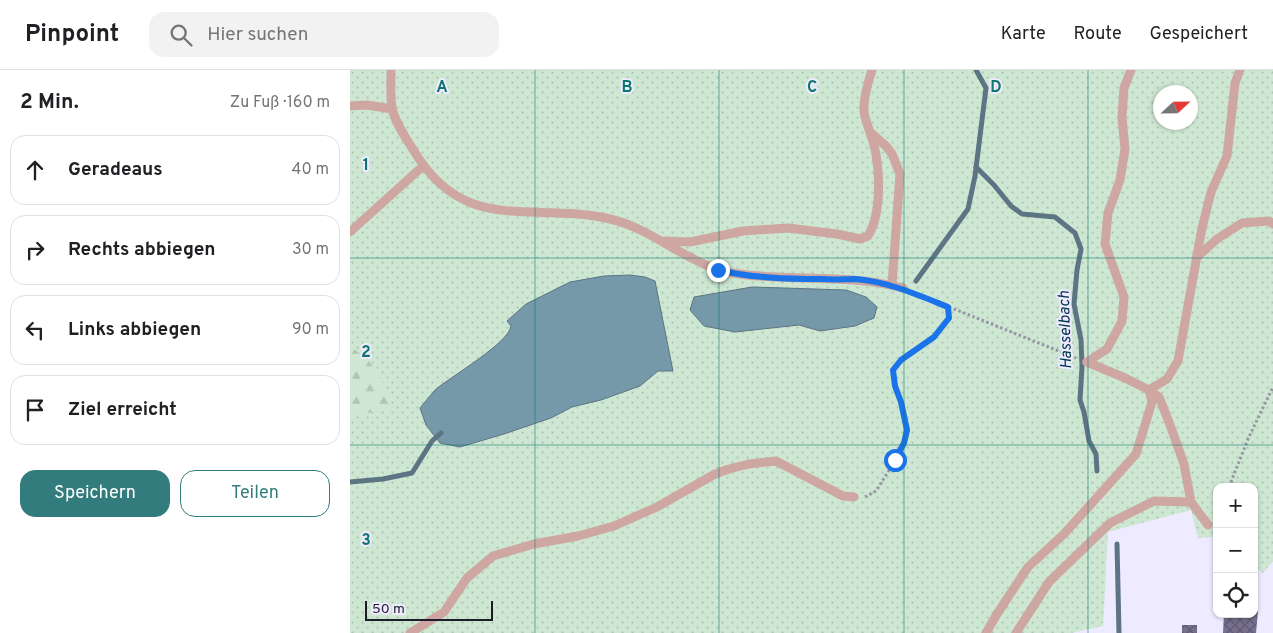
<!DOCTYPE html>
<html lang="de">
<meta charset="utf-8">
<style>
body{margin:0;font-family:Overpass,sans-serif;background:#f2f2f2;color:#202124}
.controls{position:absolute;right:15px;bottom:15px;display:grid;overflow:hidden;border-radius:10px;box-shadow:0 1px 4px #0004}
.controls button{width:45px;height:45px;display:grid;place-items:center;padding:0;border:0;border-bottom:1px solid #e0e0e0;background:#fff;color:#202124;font:25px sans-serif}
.compass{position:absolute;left:803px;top:15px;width:45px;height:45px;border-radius:50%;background:#fff;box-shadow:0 1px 4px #0004;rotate:68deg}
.scale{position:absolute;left:15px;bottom:12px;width:128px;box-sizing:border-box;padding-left:5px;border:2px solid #1e1c28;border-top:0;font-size:14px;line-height:18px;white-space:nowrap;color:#1e1c28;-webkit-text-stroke:4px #eeeaff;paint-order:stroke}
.stop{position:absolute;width:15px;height:15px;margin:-11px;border:4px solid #1a73e8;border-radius:50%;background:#fff}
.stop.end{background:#1a73e8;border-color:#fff;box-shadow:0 1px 5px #0008}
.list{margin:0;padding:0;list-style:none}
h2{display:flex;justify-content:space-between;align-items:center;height:65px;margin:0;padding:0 20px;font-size:21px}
h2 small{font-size:16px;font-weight:400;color:#757577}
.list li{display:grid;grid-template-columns:32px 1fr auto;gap:15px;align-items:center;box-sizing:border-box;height:70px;margin:0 10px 10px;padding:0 10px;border:1px solid #e0e0e0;border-radius:15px}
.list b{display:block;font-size:19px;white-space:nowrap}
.list em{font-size:16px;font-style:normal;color:#757577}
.actions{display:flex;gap:10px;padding:15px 20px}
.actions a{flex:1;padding:11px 0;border:1px solid #337c7e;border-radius:15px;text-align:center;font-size:18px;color:#337c7e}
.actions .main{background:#337c7e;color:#fff}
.icon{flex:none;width:28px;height:28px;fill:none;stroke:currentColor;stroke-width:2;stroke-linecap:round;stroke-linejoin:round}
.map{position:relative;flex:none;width:923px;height:563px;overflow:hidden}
header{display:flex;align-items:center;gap:30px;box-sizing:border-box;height:70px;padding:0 25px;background:#fff;border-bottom:1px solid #e0e0e0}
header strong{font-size:24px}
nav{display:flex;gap:28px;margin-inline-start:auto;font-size:18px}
.search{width:350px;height:45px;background:#f2f2f2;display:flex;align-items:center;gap:12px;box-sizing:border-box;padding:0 18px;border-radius:15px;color:#757577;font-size:19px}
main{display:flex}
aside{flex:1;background:#fff}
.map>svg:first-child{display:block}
.grass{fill:url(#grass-dots);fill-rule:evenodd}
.forest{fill:url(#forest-firs)}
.water{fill:#7699aa;stroke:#5c7483}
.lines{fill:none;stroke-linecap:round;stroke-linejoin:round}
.stream{stroke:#5c7483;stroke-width:5}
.building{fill:url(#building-cross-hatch)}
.path{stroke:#9794a6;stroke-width:3;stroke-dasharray:2.5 2.5;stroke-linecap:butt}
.service{stroke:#cfa7a2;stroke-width:9}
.route{stroke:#1a73e8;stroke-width:6}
.grid{fill:none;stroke:#0f766e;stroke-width:1;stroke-opacity:0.55}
.labels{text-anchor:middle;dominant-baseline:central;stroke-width:4;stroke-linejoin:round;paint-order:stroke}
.water-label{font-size:16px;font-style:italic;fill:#003649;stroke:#eeeaff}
.grid-label{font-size:16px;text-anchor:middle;font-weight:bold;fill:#0f766e;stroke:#eeeaff;stroke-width:4;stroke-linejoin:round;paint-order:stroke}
</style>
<header>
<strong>Pinpoint</strong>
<div class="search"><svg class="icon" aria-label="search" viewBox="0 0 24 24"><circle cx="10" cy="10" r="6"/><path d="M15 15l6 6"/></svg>Hier suchen</div>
<nav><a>Karte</a><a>Route</a><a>Gespeichert</a></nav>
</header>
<main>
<aside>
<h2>2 Min.<small>Zu Fuß · 160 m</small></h2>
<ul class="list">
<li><svg class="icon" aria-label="ahead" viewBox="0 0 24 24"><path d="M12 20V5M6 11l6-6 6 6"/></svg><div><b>Geradeaus</b></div><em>40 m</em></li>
<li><svg class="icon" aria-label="right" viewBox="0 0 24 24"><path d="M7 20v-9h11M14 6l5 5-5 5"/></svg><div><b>Rechts abbiegen</b></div><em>30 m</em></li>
<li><svg class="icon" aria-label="left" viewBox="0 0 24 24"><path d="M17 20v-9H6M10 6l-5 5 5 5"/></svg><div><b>Links abbiegen</b></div><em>90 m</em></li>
<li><svg class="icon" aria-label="arrive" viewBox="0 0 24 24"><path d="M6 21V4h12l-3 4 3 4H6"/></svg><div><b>Ziel erreicht</b></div></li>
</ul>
<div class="actions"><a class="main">Speichern</a><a>Teilen</a></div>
</aside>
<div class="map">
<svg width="923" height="563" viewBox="0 0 923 563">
<defs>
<pattern id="grass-dots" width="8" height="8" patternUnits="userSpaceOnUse" patternTransform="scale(1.25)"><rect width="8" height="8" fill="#cde7d2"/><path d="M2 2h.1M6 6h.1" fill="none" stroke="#b0c6b4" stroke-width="1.8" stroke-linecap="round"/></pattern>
<pattern id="forest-firs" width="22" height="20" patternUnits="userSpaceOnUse" patternTransform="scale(1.25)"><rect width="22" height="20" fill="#cde7d2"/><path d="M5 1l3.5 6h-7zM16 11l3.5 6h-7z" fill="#b0c6b4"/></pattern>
<pattern id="building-cross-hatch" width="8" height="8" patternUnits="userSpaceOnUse" patternTransform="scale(1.25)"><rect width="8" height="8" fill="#766f8d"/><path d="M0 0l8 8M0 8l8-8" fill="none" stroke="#605a73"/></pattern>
</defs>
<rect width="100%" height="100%" fill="#eeeaff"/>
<path class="grass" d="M0,0H923V491L913,503L904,497V417H867V470L863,467L848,468L841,440L758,462L753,556L721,563H0ZM810,22H840V52H810Z"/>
<polygon class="forest" points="0,277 17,288 39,322 39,340 10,344 0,343"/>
<g class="water">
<path d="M280,205L295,207L305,211L323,301H308L290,316L251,330L222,337L201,348L154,364L110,377L90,373L76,355L70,338C75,332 80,326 85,320C100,307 159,273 161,256L157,251L176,234L220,212L254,206Z"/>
<polygon points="402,217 496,220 516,227 527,237 524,248 505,256 470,261 449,255 385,262 354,256 340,240 344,227"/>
</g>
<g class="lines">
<g class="stream">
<polyline points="626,97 644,115 661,136 672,144 705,147 725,163 731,179 727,200 724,234 731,270 732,297 730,330 734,342 739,371 746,384 747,401"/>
<polyline points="566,211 618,139 625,106 636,18 626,0"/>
<polyline points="0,412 33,409 62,403 82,371 91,363"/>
<polyline points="767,474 769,563"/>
</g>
</g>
<g class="building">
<polygon points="904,541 908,541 906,563 873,563 874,544 904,544"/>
<rect x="832" y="555" width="15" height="8"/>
</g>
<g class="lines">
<g class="path">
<polyline points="562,222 726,288"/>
<polyline points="879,417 898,369 923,317"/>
<polyline points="515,427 526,421 545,391 554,373 557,360 551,332 545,316 543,300 551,290 584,267 599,248 598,237"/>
</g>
<g class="service">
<path d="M41,0C41,12 40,25 42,38C45,53 56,68 64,81C115,166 181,131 260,149C300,158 331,188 369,200C387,205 406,206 425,207C468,209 511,207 553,218"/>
<polyline points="0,36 17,35 42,39"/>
<polyline points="521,63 536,76 542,84 550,104 542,215"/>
<polyline points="0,162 73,96"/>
<path d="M315,171L340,172L393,161L438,158L487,164L510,169L518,166C532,143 530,100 524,75C521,64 516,53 514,42C513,29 518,12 522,0"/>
<polyline points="846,188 867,169 892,153 919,151 923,154"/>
<polyline points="737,292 775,308 799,320 817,309 828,291 852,158 861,122 877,86 885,13 890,0"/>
<polyline points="737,292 757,279 772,251 774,227 755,174 758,143 770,110 775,79 772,48 774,18 781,0"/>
<polyline points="799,320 809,327 819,352 834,394 841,432"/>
<polyline points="60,563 94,542 117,508 143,486 184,474 228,466 264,456 307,437 365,404 379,399 399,394 426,391 493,426 504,427"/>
<polyline points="636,563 647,544 678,497 714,464 786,384 802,332 799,320"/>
<polyline points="666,563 699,512 760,453 804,431 841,432 858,455"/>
</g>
</g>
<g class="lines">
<path class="route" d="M368,200C402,208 437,209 472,209C483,210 495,209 506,209C539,212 568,225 598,237L599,248L584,267L551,290L543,300L545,316L551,332L557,360L554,373L545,390"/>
</g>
<path class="grid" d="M185,0V563M369,0V563M554,0V563M738,0V563M0,188H923M0,375H923"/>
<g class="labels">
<g class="water-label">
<text transform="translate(716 260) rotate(-92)">Hasselbach</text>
</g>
</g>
<g class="grid-label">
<text x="92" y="22">A</text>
<text x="277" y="22">B</text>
<text x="462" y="22">C</text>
<text x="646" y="22">D</text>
<text x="16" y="100">1</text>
<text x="16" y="287">2</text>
<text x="16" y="475">3</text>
</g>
</svg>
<div class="controls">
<button>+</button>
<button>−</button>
<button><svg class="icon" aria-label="locate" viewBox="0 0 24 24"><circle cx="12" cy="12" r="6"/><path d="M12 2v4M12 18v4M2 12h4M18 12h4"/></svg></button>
</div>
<svg class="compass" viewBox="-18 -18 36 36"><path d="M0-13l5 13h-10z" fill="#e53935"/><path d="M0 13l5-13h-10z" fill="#757577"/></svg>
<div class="scale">50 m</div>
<div class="stop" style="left:545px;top:390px"></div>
<div class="stop end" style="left:368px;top:200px"></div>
</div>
</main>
